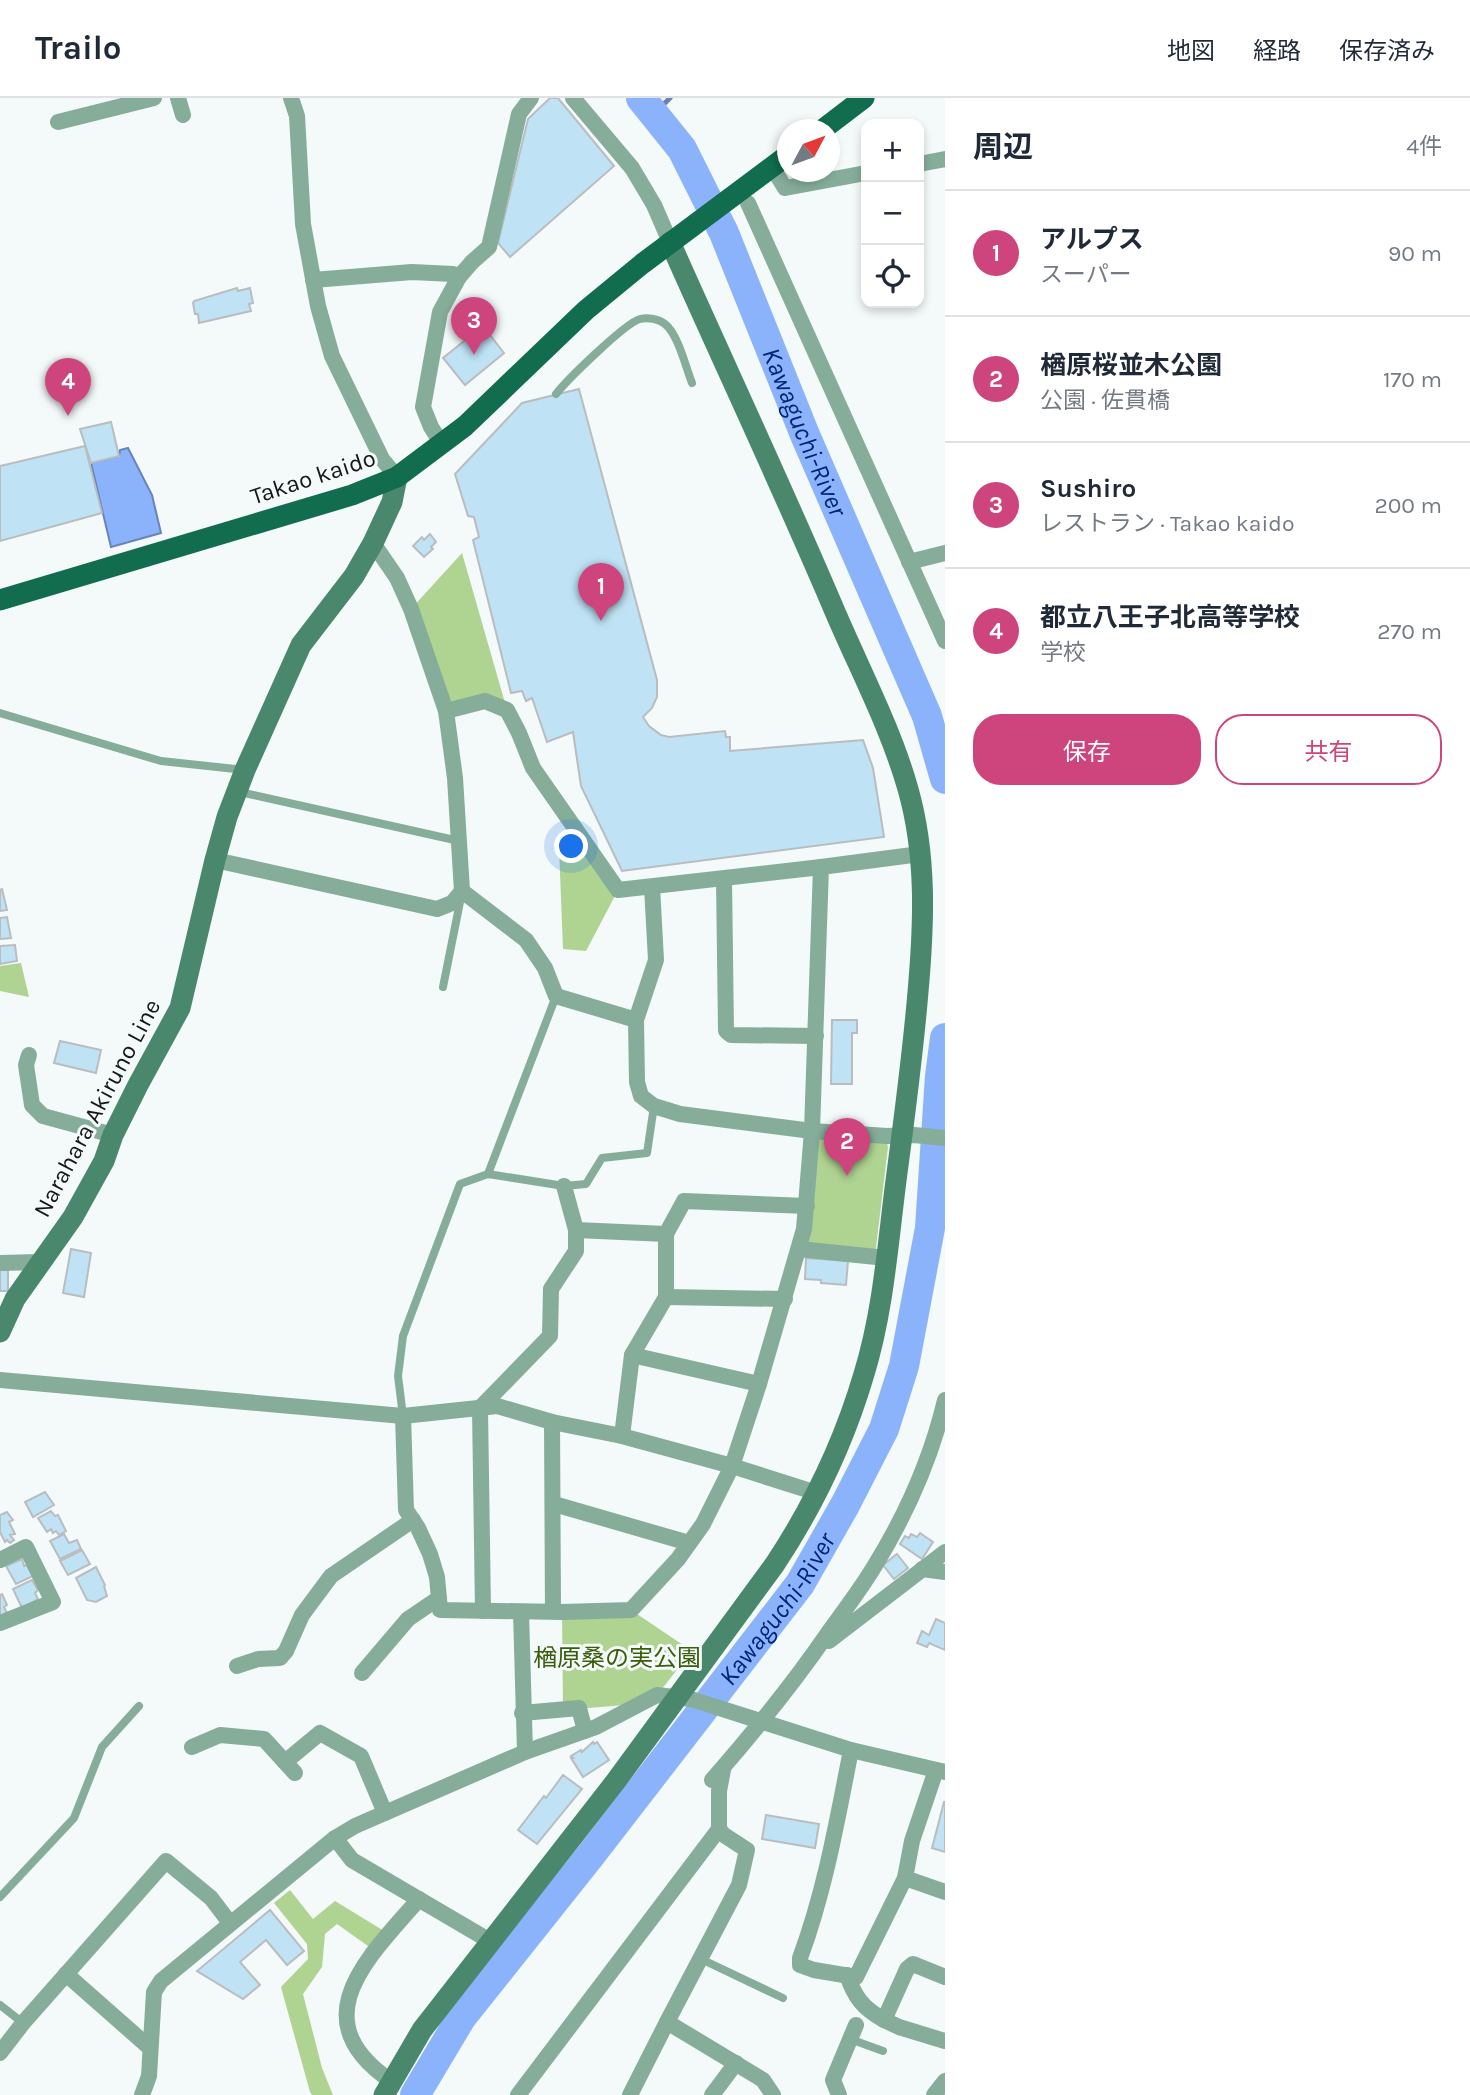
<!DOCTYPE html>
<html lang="ja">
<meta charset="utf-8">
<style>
body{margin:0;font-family:Karla,"Noto Sans JP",sans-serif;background:#f2f2f3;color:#1f2937}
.controls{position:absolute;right:21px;top:21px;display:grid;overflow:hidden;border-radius:14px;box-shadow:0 4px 10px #0003}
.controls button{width:63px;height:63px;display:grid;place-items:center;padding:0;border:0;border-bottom:2px solid #e0e1e3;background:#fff;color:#1f2937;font:35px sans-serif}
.compass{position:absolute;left:777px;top:21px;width:63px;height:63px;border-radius:50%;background:#fff;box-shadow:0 4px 10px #0003;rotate:49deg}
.you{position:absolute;left:572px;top:749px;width:24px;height:24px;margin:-18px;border:5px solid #fff;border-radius:50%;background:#1a73e8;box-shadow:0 0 0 10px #1a73e833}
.badge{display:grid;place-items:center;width:46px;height:46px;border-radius:50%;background:#ce447d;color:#fff;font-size:23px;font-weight:700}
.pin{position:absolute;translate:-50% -58px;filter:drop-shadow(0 2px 4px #0008)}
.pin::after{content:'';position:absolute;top:37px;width:24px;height:21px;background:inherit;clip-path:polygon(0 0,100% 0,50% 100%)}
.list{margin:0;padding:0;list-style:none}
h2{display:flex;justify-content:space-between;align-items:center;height:91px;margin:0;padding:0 28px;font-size:30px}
h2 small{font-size:23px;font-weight:400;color:#747a83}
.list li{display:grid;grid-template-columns:46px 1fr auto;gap:21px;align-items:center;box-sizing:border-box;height:126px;padding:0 28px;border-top:2px solid #e0e1e3}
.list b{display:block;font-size:26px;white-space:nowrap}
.list p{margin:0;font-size:23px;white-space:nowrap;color:#747a83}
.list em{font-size:23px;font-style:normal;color:#747a83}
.actions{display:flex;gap:14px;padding:21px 28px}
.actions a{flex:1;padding:16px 0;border:2px solid #ce447d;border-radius:28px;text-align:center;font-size:24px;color:#ce447d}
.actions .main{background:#ce447d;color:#fff}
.icon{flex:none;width:38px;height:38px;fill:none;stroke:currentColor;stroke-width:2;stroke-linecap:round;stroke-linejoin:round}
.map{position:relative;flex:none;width:945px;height:1997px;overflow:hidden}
header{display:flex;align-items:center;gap:42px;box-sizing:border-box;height:98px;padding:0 35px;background:#fff;border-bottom:2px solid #e0e1e3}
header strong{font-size:33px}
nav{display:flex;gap:38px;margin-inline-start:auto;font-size:24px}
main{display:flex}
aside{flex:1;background:#fff}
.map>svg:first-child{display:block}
.green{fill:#afd391}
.water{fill:#8bb3fb;stroke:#6884b7;stroke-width:2}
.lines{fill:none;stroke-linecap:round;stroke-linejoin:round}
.stream{stroke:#6884b7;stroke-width:5}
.river{stroke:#8bb3fb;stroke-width:30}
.building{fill:#bfe3f5;stroke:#b9bdbf;stroke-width:2}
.lane{stroke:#85ad9a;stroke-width:8}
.street{stroke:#85ad9a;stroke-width:16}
.secondary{stroke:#4a886d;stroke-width:21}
.primary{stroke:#116d4e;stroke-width:21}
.labels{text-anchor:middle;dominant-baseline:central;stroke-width:6;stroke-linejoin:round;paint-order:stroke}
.street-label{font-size:24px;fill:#161717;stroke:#f4f9f9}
.park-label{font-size:24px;fill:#395d0b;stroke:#f4f9f9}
.water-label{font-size:26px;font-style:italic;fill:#002574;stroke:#f4f9f9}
</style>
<header>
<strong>Trailo</strong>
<nav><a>地図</a><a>経路</a><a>保存済み</a></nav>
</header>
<main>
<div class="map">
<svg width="945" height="1997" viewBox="0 0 945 1997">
<rect width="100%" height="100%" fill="#f4f9f9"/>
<g class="green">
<polygon points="462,455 507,612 485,603 446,613 411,511"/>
<polygon points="578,735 618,792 586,853 563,851 559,749"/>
<polygon points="21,865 29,899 0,893 0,868"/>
<polygon points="812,1033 887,1045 888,1049 875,1158 799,1151"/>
<polygon points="631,1512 692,1553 657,1597 638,1606 563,1612 562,1514"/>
<polygon points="290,1792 313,1821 335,1803 389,1836 375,1853 337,1826 325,1836 322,1869 303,1896 322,1970 333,1997 312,1997 310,1994 281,1889 308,1861 307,1846 274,1805"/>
</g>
<polygon class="water" points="128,350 152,397 161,435 111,449 91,365 119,358 120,352"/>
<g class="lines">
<polyline class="stream" points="655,15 670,0"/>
<g class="river">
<path id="s1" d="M641,0L682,51L724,135L805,337L927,618L945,681"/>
<path id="s2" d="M415,1997L461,1920L590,1758L800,1486L845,1407L884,1331L904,1268L930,1130L940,978L945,940"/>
</g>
</g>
<g class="building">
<polygon points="550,0 558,0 614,68 510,159 498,145 528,21"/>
<polygon points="237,190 238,193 250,190 253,205 249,206 251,213 199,225 198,216 195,216 193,205 194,203"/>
<polygon points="483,228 504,255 465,287 443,260"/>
<polygon points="579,291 657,582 657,599 652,610 643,619 649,628 661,637 669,639 725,633 726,639 730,639 730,653 863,642 873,670 884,739 622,773 581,688 573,634 547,644 532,600 526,603 522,593 511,595 473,442 479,439 474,419 468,418 455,376 522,305"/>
<polygon points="111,324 119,358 91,365 80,331"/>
<polygon points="85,348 102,415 0,443 0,368"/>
<polygon points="430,436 436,444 431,449 433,451 424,459 413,448 422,439 424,442"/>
<polygon points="2,791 7,812 0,813 0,792"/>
<polygon points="7,819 11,840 0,841 0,820"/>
<polygon points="15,847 17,863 0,866 0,848"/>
<polygon points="832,922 857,922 857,935 852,935 852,986 831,986"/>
<polygon points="60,943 101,952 96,975 54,965"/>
<polygon points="71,1151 91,1155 84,1199 63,1195"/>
<polygon points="806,1160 848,1163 846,1187 821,1185 821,1182 805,1181"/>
<rect x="0" y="1172" width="8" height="21"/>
<polygon points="45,1394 54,1407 33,1419 25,1404"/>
<polygon points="51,1413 55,1418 58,1417 66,1433 59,1437 56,1433 53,1435 51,1431 47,1434 38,1420"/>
<polygon points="7,1414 13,1422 9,1424 15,1436 10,1437 14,1442 10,1445 7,1442 5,1444 0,1434 0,1417"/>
<polygon points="920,1435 933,1444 922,1461 900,1446 905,1438 909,1440 911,1436 917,1439"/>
<polygon points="64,1436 69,1445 77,1442 81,1451 60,1461 50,1443"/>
<polygon points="82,1452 90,1466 68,1477 60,1463"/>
<polygon points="897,1456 908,1470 894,1481 883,1467"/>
<polygon points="22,1461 24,1468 28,1467 33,1478 16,1486 6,1468"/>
<polygon points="96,1469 105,1487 104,1488 107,1498 96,1504 87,1502 76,1480"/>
<polygon points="32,1482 38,1492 35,1495 38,1501 22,1510 13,1491"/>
<polygon points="2,1496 7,1507 4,1509 7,1515 0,1519 0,1497"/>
<polygon points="936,1521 945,1525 945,1552 929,1545 927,1549 917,1545 922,1533 929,1537"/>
<polygon points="593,1644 594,1646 597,1644 609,1662 583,1679 571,1660 573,1660 571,1658 581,1652 582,1654"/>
<polygon points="563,1677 582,1691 537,1746 518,1732 544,1698 546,1700"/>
<polygon points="944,1704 945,1704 945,1754 932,1750"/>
<polygon points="766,1717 819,1726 815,1750 762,1741"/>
<polygon points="270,1812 304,1853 287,1867 266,1842 240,1864 260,1887 243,1901 197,1873"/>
</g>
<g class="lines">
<g class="lane">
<path d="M556,296C567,282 625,225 640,221C648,219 659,221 665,226C678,236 686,270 692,285"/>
<polyline points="0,615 161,663 245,672"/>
<polyline points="240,694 459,743"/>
<polyline points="443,889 461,799"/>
<polyline points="488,1076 556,898"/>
<polyline points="403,1318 398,1278 403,1238 460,1086 488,1076 564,1088 586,1086 602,1060 647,1055 654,1008"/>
<polyline points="0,1799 74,1720 102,1649 139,1608"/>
<polyline points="701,1861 783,1900"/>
<polyline points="0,1907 23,1925"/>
<polyline points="850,1941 883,1953"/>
</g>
<g class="street">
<polyline points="178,0 183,17"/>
<polyline points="291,0 297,18 303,126 318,208 332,258 382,361 397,379"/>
<polyline points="573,0 632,70 654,107 670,144"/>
<polyline points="58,24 154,0"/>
<polyline points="919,66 945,61"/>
<polyline points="772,69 785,90 866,75"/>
<polyline points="748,105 945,543"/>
<polyline points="313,182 412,174 453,176 459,179"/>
<polyline points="442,346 431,329 423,309 440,214 459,179 472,164 489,149 519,16 531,0"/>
<polyline points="373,445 397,480 411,511 446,613 455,680 462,793 526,842 545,870 556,898 636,922 637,984 641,998 654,1008 680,1016 812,1033 887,1038 914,1037 945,1040"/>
<polyline points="909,464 945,455"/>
<polyline points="446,613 485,603 507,612 519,635 533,670 618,792 821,769"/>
<polyline points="215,762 437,811 452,805 462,793"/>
<polyline points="724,781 726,933 731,937 816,938"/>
<polyline points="636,922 656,862 652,789"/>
<polyline points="29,957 26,967 32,1007 43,1018 113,1037"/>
<polyline points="576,1132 666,1136"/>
<polyline points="799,1151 886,1160"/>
<polyline points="0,1165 40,1164"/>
<polyline points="666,1199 785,1201"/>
<polyline points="632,1257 759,1286"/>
<polyline points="0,1282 403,1318 497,1308 552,1324 622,1338 732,1368 817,1395"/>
<polyline points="403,1318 406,1412 418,1430 430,1456 437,1479 440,1512 562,1514 631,1512 678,1461 703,1426 732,1368 759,1286 804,1131 812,1033 821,769 920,756"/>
<polyline points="552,1324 553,1513"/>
<polyline points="622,1338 632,1257 666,1199 666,1136 684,1103 807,1108"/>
<polyline points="554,1406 689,1445"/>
<polyline points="0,1462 26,1449 53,1504 0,1525"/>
<polyline points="922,1471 945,1474"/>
<polyline points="483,1513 480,1310 550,1238 551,1191 576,1153 576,1132 564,1088"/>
<polyline points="521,1514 525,1654"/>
<polyline points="829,1543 945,1454"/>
<polyline points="237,1568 258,1561 280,1560 286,1553 302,1517 331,1478 413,1422"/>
<polyline points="362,1575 408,1521 439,1500"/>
<polyline points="522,1615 579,1610 585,1633"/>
<polyline points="192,1649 220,1637 264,1641 295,1675"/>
<path d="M851,1652C837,1723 825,1793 800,1860V1867L814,1872L856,1879L905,1780L912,1743L936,1672"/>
<polyline points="285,1664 320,1635 361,1658 385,1715"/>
<path d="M712,1682C753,1635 793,1586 828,1535C844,1513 860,1492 874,1469C906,1417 931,1361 945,1302"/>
<polyline points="719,1731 724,1737 747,1752 739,1787 667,1924 763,1982 773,1997"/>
<polyline points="335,1740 352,1762 490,1843"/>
<polyline points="905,1780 945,1794"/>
<polyline points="66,1876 150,1950"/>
<path d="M847,1877C855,1900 863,1910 884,1922"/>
<polyline points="945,1879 913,1866 907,1871 884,1922 899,1929 945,1943"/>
<polyline points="0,1955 23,1925 166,1763 211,1800 230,1825"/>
<path d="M391,1983C300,1921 369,1859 419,1801"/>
<polyline points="142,1997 149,1978 154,1894 161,1883 335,1740 355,1728 525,1654 596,1629 657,1597 691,1601 851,1652 945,1674"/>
<polyline points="518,1997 719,1731 719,1693 723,1672"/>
<polyline points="630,1997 667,1924"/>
<polyline points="712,1997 736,1965"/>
<polyline points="839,1997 833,1982 856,1927"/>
<polyline points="934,1997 945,1983"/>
</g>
<g class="secondary">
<polyline points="0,1234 15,1201 73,1119 104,1063 113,1037 138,987 180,910 215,762 227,719 245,672 301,547 354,478 373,445 392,404 397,379"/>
<path d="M384,1997L422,1932L616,1683L775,1466C814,1407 844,1344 864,1276C884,1211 888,1142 897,1075C905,1015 913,954 918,894C924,826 927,758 908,691C891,631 861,574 836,516C783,391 725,268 670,144"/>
</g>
<g class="primary">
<polyline points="822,32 864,0"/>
<polyline points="0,502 352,397 397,379 465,328 586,212 642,166 788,57"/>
</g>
</g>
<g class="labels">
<g class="street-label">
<text transform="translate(313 379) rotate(-18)">Takao kaido</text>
<text transform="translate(97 1010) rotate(-62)">Narahara Akiruno Line</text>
</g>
<g class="park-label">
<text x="617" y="1560">楢原桑の実公園</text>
</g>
<g class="water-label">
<text stroke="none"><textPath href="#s1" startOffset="374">Kawaguchi-River</textPath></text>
<text stroke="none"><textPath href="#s2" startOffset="607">Kawaguchi-River</textPath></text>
</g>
</g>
</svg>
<div class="controls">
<button>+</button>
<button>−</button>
<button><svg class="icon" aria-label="locate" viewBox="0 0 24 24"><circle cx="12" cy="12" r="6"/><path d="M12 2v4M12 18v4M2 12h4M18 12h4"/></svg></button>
</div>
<svg class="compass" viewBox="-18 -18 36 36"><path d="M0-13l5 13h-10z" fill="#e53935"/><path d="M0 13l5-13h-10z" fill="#747a83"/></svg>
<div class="you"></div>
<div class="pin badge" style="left:601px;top:523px">1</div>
<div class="pin badge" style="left:847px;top:1078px">2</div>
<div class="pin badge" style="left:474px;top:257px">3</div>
<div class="pin badge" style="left:68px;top:318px">4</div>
</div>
<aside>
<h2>周辺<small>4件</small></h2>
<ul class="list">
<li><span class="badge">1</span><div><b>アルプス</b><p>スーパー</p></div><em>90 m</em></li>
<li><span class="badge">2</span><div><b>楢原桜並木公園</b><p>公園 · 佐貫橋</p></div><em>170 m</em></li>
<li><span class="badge">3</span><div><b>Sushiro</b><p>レストラン · Takao kaido</p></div><em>200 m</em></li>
<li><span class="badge">4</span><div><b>都立八王子北高等学校</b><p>学校</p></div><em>270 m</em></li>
</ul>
<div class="actions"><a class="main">保存</a><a>共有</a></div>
</aside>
</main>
